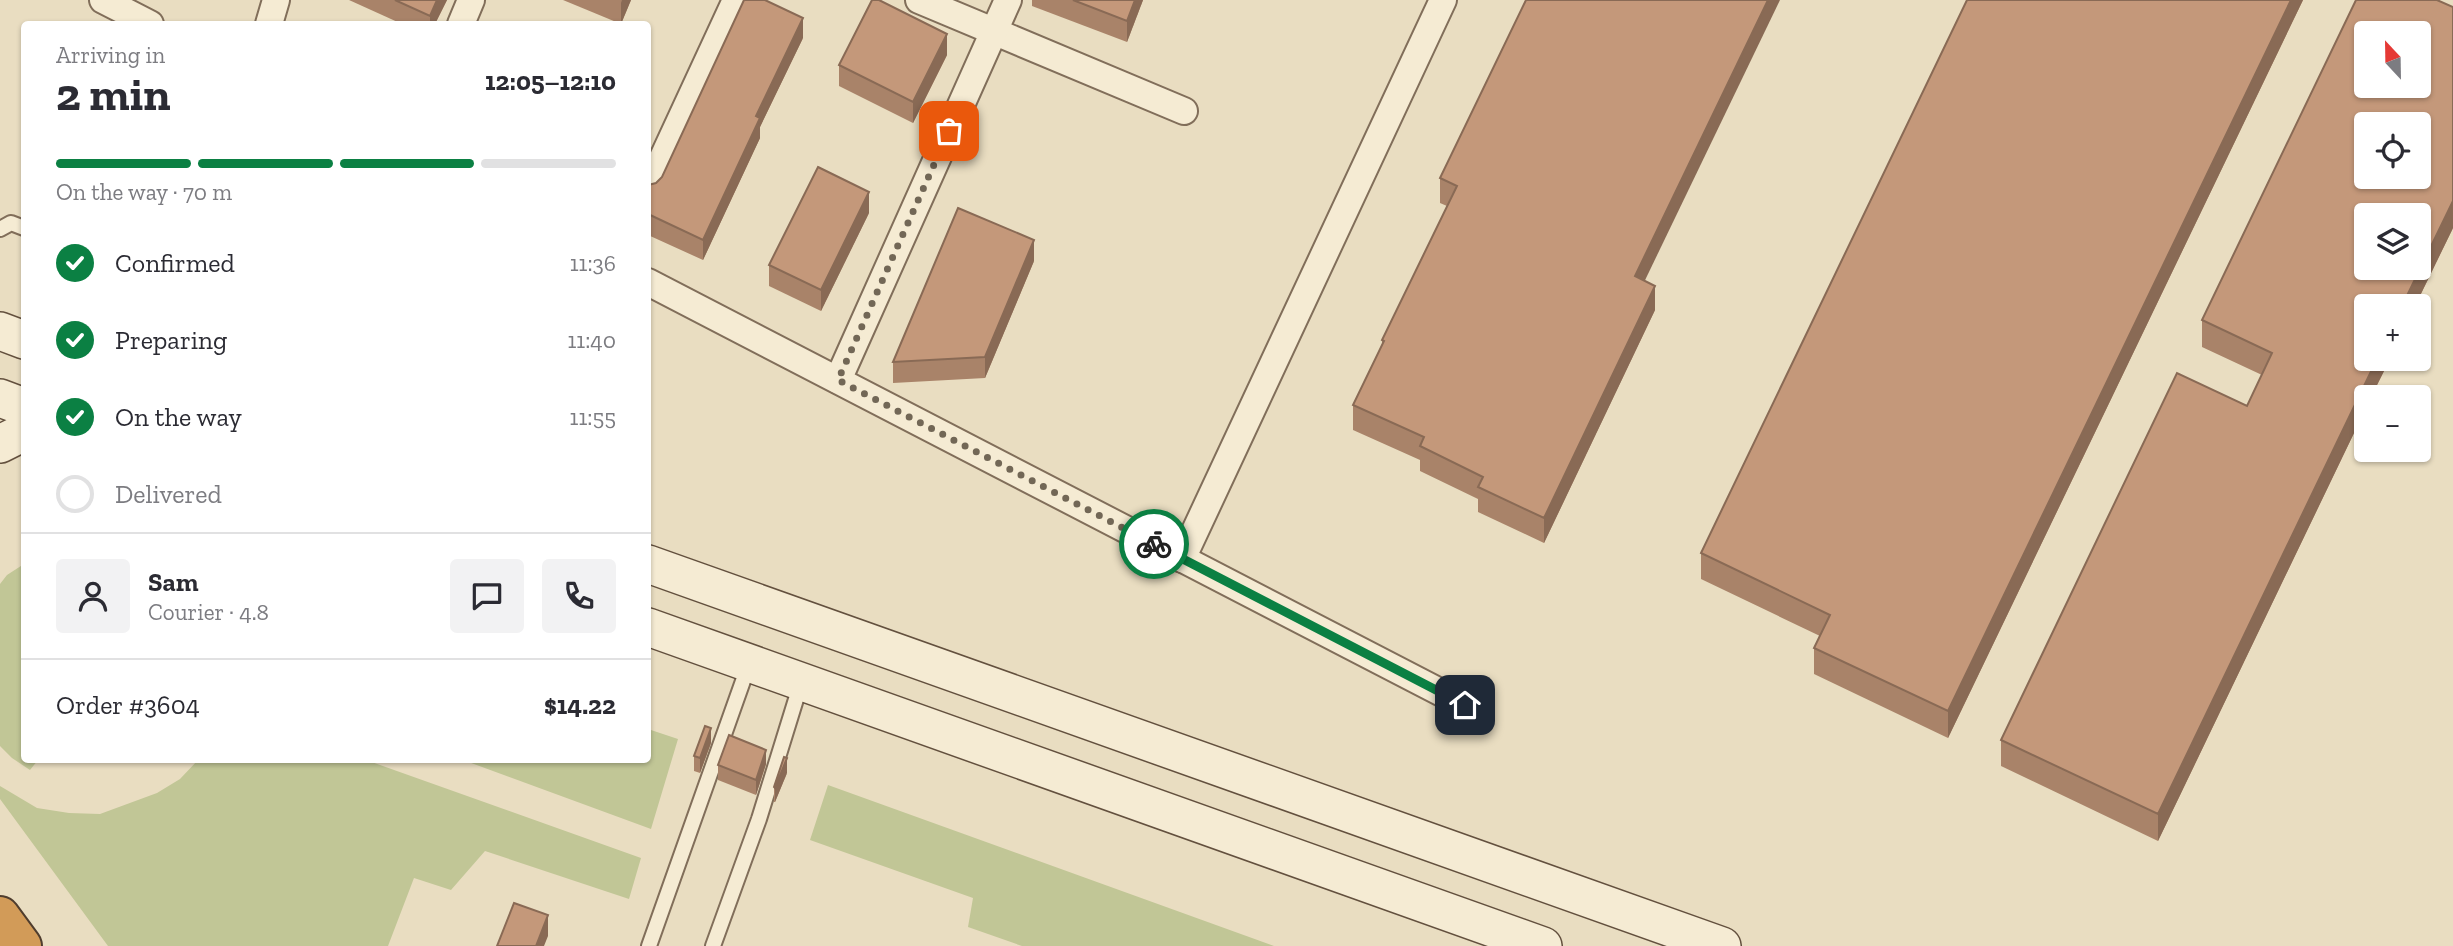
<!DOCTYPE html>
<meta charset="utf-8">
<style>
:root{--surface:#fff;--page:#f2f2f3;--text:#2b2b33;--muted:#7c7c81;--line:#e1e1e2;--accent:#0b8043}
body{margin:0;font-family:"Zilla Slab",serif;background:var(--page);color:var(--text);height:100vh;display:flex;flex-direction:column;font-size:26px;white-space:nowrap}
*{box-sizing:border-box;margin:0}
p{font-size:23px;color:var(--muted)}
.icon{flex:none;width:38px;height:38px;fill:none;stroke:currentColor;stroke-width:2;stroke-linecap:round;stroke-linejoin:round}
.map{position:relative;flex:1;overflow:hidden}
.panel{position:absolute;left:21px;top:21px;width:630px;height:742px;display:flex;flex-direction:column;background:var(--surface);border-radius:7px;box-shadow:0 2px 5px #0004}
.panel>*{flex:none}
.needle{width:46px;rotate:338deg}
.controls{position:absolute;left:2354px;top:21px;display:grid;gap:14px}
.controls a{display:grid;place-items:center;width:77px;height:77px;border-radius:7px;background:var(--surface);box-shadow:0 2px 5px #0004;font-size:35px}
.pin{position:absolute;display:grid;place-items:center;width:60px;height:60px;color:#fff;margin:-30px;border-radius:14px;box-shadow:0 4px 10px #0006}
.courier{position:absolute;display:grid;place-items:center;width:70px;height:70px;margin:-35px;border:5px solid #0b8043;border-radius:50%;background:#fff;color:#222;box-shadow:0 2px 9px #0007}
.headline em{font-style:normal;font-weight:700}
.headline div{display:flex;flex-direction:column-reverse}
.headline{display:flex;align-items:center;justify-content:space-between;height:119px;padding:0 35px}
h1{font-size:46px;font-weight:700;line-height:52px}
.bar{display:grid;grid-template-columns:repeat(4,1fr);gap:10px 7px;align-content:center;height:84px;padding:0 35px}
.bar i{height:9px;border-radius:5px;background:var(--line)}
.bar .active{background:var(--accent)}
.bar p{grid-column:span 4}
.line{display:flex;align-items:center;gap:18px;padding:0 35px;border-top:2px solid var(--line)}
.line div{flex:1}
.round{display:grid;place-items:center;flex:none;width:74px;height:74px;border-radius:7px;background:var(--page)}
ol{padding:0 35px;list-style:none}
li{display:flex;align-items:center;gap:21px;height:77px}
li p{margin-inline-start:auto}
li .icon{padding:7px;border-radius:50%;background:var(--accent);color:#fff;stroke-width:4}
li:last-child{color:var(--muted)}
li i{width:38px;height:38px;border:4px solid var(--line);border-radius:50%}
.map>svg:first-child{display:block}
.green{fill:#c1c696}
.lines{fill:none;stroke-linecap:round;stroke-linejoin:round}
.lane-casing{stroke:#816e5a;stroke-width:18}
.street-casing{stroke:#816e5a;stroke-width:30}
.secondary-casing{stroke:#63503e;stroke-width:40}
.highway-casing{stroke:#4f3d2e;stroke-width:42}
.lane{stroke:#f5ebd3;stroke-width:14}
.street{stroke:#f5ebd3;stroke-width:26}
.secondary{stroke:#f5ebd3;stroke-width:37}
.highway{stroke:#d29b58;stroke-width:38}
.wall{fill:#a98369}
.shaded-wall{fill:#896a55}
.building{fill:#c4987a;stroke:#896a55;stroke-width:2;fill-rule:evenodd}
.done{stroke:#726756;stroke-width:7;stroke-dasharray:0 12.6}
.route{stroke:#0b8043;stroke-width:9}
</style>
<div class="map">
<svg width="2453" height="946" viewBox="0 0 2453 946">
<rect width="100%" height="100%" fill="#e9ddc1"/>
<!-- green -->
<g class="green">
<path d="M24,564v196h14l-8,10 -18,-12 -12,-12v-162l7,-9z"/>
<path d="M648,729l30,10 -27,90 -188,-69h185z"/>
<path d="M198,760h168l275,98 -12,41 -144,-48 -34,39 -37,-12 -26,68h-280l-108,-147v-13l37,22 32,5 31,1 57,-21 23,-14z"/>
<path d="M828,785l446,161h-252l-54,-19 5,-29 -163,-58z"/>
</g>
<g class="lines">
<!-- lane casing -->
<g class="lane-casing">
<g id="lane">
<path d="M0,229l11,-6 13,5"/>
<path d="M649,946l100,-282"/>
<path d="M713,946l46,-127 42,-136"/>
</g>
</g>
<!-- street casing -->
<g class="street-casing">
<g id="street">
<path d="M103,0l47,24"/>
<path d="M919,0l265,111"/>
<path d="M269,24l7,-24"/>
<path d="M461,24l10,-24"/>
<path d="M648,190l88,-190"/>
<path d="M648,282l817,423"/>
<path d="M838,380l170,-380"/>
<path d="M1182,559l261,-559"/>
</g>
</g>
<!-- secondary casing -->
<g class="secondary-casing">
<g id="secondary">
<path d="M0,331l24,9"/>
<path d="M0,398l24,9"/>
<path d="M0,444l24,-12"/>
<path d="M648,564l1074,382"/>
<path d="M648,627l895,319"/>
</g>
</g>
<!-- highway casing -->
<g class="highway-casing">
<path id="highway" d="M0,916l22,30"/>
</g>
<!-- lane -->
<use href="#lane" class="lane"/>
<!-- street -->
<use href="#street" class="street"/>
<!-- secondary -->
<use href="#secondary" class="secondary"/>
<!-- highway -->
<use href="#highway" class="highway"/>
</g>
<!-- wall -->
<g class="wall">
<path d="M349,0h98l-12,24h-33z"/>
<path d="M563,0h68l-10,24z"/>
<path d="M1032,0h111l-16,42 -95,-36z"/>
<path d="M1967,0h336l-355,738 -134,-64v-26l6,-12 -119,-57v-26z"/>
<path d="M803,38l-43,89v11l-57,122 -55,-25v-50l8,-2z"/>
<path d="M947,55l-34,68 -74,-37v-21z"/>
<path d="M1440,178l205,103 10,29 -111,233 -66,-31v-13l-58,-28v-11l-67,-30v-25l29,-58v-7l65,-134 -7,-3z"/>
<path d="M869,213l-48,98 -52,-25v-21z"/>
<path d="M2453,228l-38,78h-49l24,53 -19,38h-5v11l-208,433 -157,-75v-26l246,-334 15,-31 -60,-28v-27z"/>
<path d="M1034,261l-49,117 -92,5v-21z"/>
<path d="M711,743l-11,30 -6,-2v-15z"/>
<path d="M766,764l-10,31 -38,-15v-15z"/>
<path d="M787,773l-12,29h-1v-15z"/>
</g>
<!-- shaded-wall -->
<g class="shaded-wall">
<path d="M437,0h10l-12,24h-5v-8z"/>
<path d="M622,0h9l-10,24v-21z"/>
<path d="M1135,0h8l-16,42v-21z"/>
<path d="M1768,0h12l-145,301v-25z"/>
<path d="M2291,0h12l-355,738v-27z"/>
<path d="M803,18v20l-43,89v11l-57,122v-20l53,-124z"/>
<path d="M947,34v21l-34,68v-21z"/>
<path d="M869,192v21l-48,98v-21z"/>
<path d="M2453,201v27l-38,78h-13z"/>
<path d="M1034,240v21l-49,117v-21z"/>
<path d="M1655,286v24l-111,233v-25z"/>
<path d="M2377,359h13l-19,38h-5v11l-208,433v-27z"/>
<path d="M711,728v15l-11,30v-15z"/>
<path d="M766,750v14l-10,31v-15z"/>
<path d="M787,758v15l-12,29v-14z"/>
<path d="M548,915v21l-4,10h-8z"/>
</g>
<!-- building -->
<g class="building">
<path d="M395,0h42l-7,16z"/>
<path d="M744,0h21l38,18 -47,98 4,2 -57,122 -55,-26v-29l8,-2 6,-6z"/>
<path d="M872,0h7l68,34 -34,68 -74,-37z"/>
<path d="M1073,0h62l-8,21z"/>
<path d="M1526,0h242l-133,276 20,10 -111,232 -66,-31 5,-10 -63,-31 4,-9 -71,-32 31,-64 -2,-1 75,-154 -17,-8z"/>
<path d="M1967,0h324l-343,711 -134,-63 16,-33 -129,-62z"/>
<path d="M2356,0h81l16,7v194l-51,105h-36v53h11l-219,455 -157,-74 176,-367 70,33 25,-53 -70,-33zM2366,33h52v53h-52zM2366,124h52v53h-52zM2366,215h52v53h-52z"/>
<path d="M818,167l51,25 -48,98 -52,-25z"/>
<path d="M958,208l76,32 -49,117 -92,5z"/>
<path d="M705,726l6,2 -11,30 -6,-2z"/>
<path d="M729,735l37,15 -10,30 -38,-15z"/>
<path d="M784,757l3,1 -12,30 -1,-1z"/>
<path d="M514,903l34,12 -12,31h-39z"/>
</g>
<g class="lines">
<!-- done -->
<path class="done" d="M949,131l-111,249 316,164"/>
<!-- route -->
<path class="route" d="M1154,544l311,161"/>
</g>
</svg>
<div class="controls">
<a><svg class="needle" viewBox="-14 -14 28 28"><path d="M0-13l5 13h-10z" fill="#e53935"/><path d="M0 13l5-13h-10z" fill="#7c7c81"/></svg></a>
<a><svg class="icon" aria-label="locate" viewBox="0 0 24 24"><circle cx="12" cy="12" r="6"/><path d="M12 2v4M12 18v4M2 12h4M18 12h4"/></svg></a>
<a><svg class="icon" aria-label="layers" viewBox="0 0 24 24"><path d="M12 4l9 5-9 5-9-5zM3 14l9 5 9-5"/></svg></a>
<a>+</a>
<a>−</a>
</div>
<div class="pin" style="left:949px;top:131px;background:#ea580c"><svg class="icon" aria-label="bag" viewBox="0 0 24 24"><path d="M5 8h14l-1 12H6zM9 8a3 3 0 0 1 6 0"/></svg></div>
<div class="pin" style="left:1465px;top:705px;background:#1f2937"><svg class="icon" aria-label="home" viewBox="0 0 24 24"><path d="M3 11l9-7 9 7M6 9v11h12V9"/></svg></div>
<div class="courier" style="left:1154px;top:544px"><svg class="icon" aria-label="bike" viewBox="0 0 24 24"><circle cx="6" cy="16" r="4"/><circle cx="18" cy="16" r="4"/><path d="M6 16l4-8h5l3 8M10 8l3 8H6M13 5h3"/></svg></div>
<section class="panel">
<div class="headline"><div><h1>2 min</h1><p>Arriving in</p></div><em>12:05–12:10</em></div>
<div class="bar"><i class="active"></i><i class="active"></i><i class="active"></i><i></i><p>On the way · 70 m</p></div>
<ol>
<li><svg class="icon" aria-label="check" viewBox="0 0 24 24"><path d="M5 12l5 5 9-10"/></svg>Confirmed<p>11:36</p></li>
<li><svg class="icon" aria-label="check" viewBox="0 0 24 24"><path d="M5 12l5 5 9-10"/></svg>Preparing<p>11:40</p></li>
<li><svg class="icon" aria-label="check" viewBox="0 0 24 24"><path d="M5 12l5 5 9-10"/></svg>On the way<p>11:55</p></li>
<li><i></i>Delivered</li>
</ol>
<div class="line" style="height:126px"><a class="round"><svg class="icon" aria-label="person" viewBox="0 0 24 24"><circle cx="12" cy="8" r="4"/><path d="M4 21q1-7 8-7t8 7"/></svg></a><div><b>Sam</b><p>Courier · 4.8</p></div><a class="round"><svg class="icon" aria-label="chat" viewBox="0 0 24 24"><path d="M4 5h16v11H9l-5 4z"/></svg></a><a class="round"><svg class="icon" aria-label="phone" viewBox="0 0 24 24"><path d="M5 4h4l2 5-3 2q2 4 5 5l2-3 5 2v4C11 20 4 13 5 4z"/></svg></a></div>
<div class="line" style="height:91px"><div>Order #3604</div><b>$14.22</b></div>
</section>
</div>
